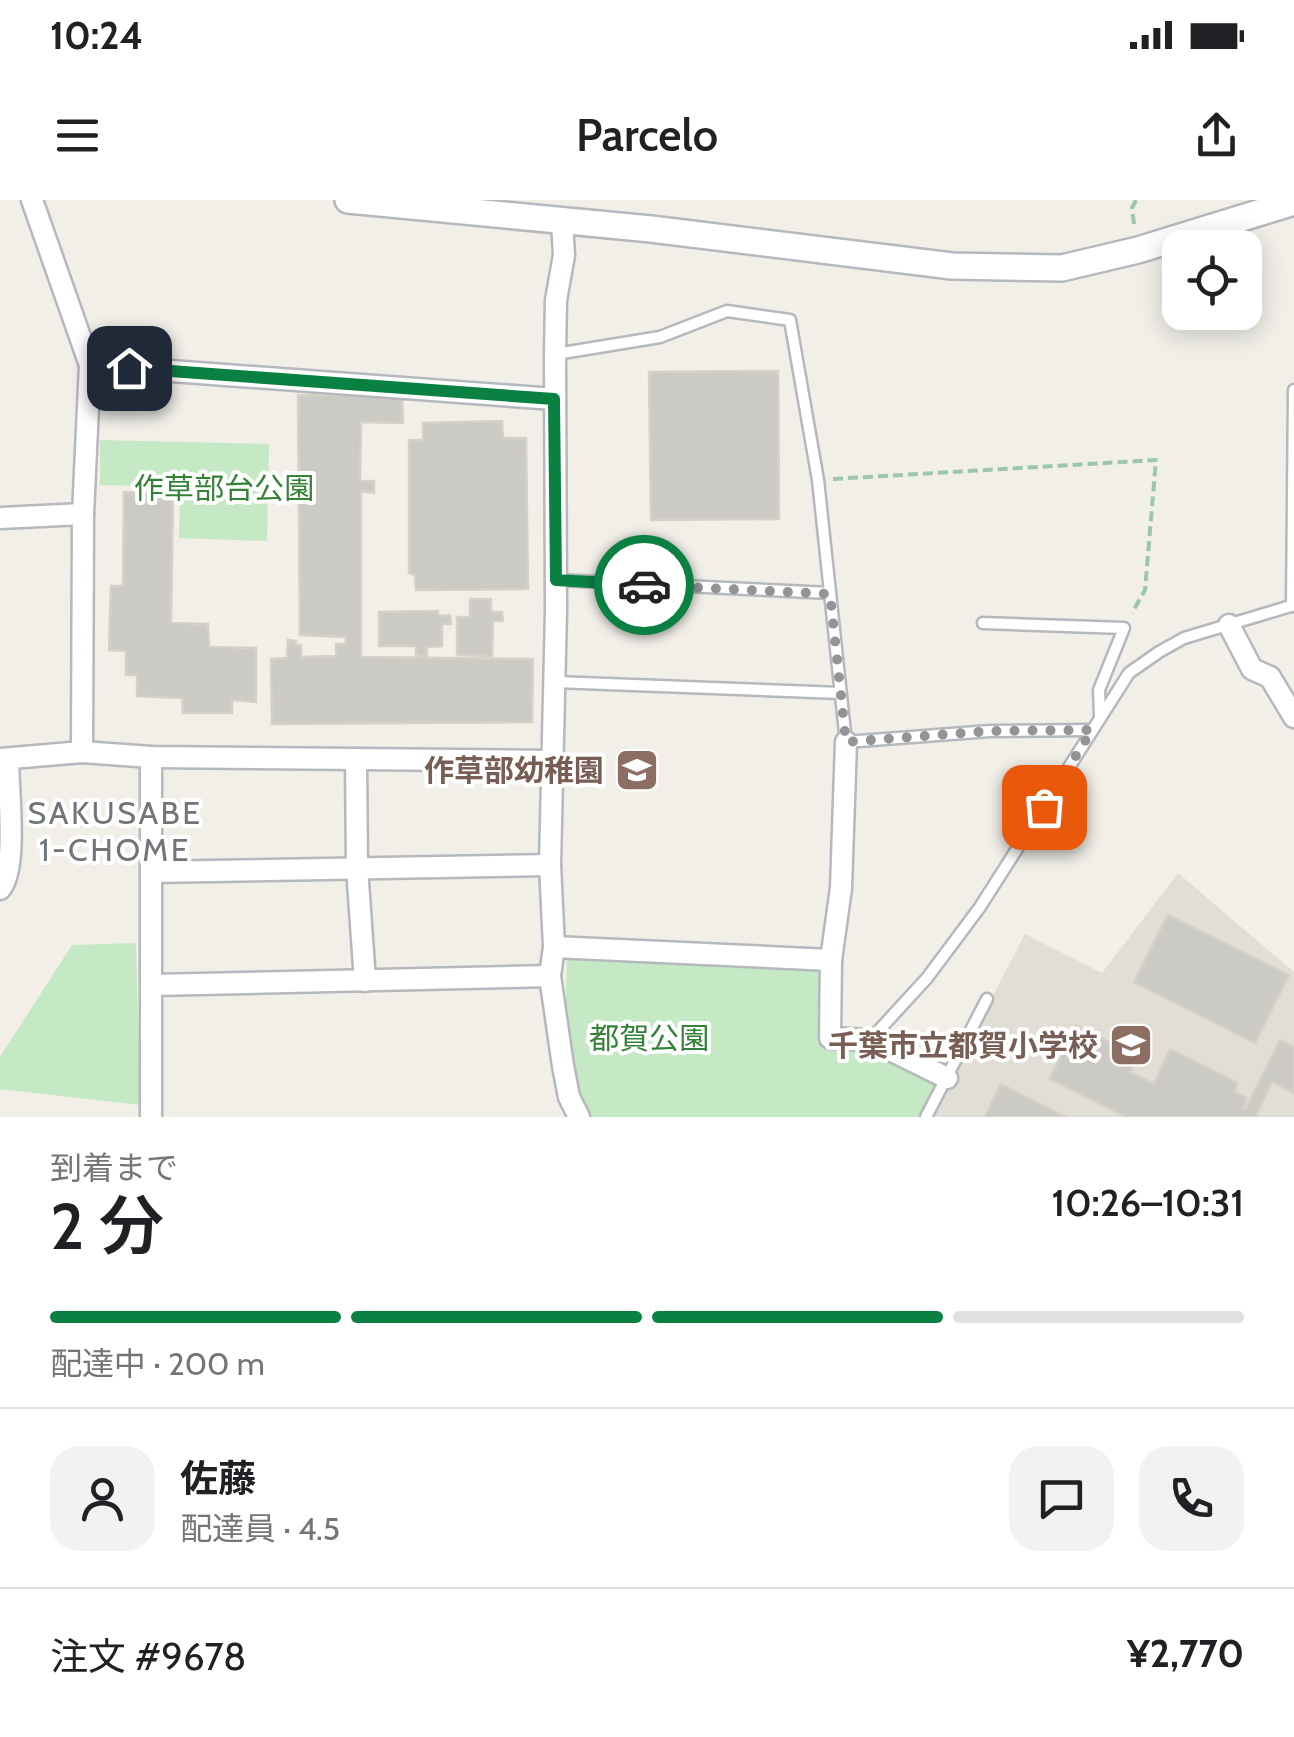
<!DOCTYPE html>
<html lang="ja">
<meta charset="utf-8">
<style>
:root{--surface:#fff;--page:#f2f2f2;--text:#202124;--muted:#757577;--line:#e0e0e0;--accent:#0b8043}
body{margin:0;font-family:Cabin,"Noto Sans JP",sans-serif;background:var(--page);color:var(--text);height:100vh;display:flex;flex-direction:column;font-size:38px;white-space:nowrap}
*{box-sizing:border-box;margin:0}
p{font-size:32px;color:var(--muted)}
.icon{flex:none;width:55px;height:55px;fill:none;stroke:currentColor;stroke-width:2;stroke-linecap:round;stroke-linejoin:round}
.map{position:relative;height:917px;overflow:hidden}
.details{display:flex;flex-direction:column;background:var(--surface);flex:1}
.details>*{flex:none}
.tools{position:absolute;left:1162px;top:30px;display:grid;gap:20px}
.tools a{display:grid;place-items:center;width:100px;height:100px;border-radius:20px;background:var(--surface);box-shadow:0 5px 25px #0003;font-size:50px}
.pin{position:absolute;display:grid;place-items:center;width:85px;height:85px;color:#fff;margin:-42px;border-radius:20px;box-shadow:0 5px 15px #0006}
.courier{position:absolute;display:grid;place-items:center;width:100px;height:100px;margin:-50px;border:8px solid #0b8043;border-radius:50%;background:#fff;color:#222;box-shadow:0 2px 12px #0007}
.head em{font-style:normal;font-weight:600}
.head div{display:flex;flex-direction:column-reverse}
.head{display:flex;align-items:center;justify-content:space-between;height:170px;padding:0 50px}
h1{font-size:65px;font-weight:600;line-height:75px}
.bar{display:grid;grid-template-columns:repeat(4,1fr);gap:15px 10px;align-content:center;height:120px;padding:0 50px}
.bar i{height:12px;border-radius:8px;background:var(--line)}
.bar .on{background:var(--accent)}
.bar p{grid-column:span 4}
.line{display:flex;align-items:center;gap:25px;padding:0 50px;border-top:2px solid var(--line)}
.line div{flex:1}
.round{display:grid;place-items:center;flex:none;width:105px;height:105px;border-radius:30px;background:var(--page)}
.status{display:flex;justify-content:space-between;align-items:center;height:70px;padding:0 50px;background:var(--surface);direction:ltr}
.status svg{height:28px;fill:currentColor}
header{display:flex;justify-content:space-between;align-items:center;height:130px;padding:0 50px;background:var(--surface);font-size:45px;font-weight:600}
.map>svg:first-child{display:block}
.education{fill:#e1ded6}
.green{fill:#c5e8c5}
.building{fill:#cccac5;stroke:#d6d1c6;stroke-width:2.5}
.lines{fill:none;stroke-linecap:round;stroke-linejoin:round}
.service-casing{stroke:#b5b8bc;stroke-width:15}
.minor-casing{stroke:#b5b8bc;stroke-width:25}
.tertiary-casing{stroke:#b5b8bc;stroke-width:30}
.path{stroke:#9cc7a9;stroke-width:4;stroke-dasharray:10 5;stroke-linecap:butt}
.service{stroke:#fff;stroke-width:10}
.minor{stroke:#fff;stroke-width:20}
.tertiary{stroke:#fff;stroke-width:25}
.done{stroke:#929495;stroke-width:10;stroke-dasharray:0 18}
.route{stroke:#0b8043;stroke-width:12}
.labels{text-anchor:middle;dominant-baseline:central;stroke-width:8;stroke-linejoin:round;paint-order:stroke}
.park-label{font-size:30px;fill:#348238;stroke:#fff}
.education-label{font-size:30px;font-weight:bold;fill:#785e54;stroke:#fff;text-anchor:end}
.neighbourhood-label{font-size:32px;letter-spacing:2.5px;fill:#70757a;stroke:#fff}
</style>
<div class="status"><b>10:24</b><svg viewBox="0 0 49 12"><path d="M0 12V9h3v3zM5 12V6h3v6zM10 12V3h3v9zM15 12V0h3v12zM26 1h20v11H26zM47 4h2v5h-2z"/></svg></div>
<header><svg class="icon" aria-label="menu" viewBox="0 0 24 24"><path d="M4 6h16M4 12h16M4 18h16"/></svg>Parcelo<svg class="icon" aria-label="share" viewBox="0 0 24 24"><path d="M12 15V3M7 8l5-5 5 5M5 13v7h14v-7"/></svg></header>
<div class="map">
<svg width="1294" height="917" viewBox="0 0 1294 917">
<rect width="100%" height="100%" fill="#f1efe8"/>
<!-- education -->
<path class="education" d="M1178,673l116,99v145h-364l95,-183 77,39z"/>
<!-- green -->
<g class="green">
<path d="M100,240l169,4 -2,97 -88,-3 1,-51 -80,-2z"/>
<path d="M136,743l4,162 -140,-16v-32l72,-112z"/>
<path d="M567,755l258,12 -8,76 127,27 -23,47h-337l-19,-93z"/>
</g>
<!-- building -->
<g class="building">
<path d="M778,171l1,148 -128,1 -2,-148z"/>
<path d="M298,195h104l1,28 -42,-1 -1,59h14v12l-13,-2v166l172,2 -1,63 -260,2 -1,-65 16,-1 1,-18 8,1 -1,4h6v12l35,-1v-12h10v-7l-46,-2z"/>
<path d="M502,221l1,17h23l2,151 -112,1 -1,-15 -6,-2v-133h14v-17z"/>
<path d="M124,292l49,1 -2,130 37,1 1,23 47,1v54l-24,-2v13h-49l-1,-15 -45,-2v-21h-11v-24l-17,-1 2,-64h12z"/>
<path d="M470,399h21v13h11l1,9h-10l-1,35 -35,-1v-38h13z"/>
<path d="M438,411v5l12,-1 1,9h-9v22l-15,1v9h-11v-10h-37v-34z"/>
<path d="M1168,715l121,60 -34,68 -121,-61z"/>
<path d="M1076,825l61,31 -7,16 24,12 16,-35 68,34 -4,8 13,7 -5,11 3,1 35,-70 14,7v46l-22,-11 -16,34 2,1h-132l-76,-38z"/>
<path d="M1001,884l65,33h-81z"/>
</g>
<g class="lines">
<!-- service casing -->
<g class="service-casing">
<g id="service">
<path d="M556,154l104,-17 67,-26 63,9 28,160 28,262 144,-11 102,-1"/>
<path d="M557,380l273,13"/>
<path d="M1292,406l2,-216"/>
<path d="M983,423l141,5 -25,62 1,26"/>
<path d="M555,482l285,11"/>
<path d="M871,839l56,-61 53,-71 149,-234 30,-21 25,-14 110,-33"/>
<path d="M926,917l61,-118"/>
</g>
</g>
<!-- minor casing -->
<g class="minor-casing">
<g id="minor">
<path d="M32,0l58,165 -7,149 -1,238"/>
<path d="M562,22l2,33 -8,45 -1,55 1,255 -6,255 4,82 -4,29 13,90 6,31 10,20"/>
<path d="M90,165l464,34"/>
<path d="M0,318l83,-4"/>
<path d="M1229,425l23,44 18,8 24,40"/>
<path d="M846,542l-5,146 -10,72 -1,78 40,2 77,38"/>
<path d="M151,557v360"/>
<path d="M0,559l82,-7 69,5 401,4"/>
<path d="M356,559l1,109 8,113"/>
<path d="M151,672l399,-7"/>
<path d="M0,689c18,-19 8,-101 8,-130"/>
<path d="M554,747l277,13"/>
<path d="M153,785l397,-9"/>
</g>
</g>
<!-- tertiary casing -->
<g class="tertiary-casing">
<path id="tertiary" d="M348,0l303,29 301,37 110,2 76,-18 156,-48"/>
</g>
<!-- path -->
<g class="path">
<path d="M1134,24l-2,-16 4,-8"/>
<path d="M833,279l323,-19 -11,130 -13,23"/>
</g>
<!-- service -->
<use href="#service" class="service"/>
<!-- minor -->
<use href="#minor" class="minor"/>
<!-- tertiary -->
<use href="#tertiary" class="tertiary"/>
</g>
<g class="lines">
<!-- done -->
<path class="done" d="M644,385l186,9 16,148 144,-11 102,-1 -48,77"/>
<!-- route -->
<path class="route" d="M129,168l425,31 2,181 88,5"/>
</g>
<!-- icons -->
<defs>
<g id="school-square" transform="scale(2.25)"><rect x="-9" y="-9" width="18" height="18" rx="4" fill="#8d6e63" stroke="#fff"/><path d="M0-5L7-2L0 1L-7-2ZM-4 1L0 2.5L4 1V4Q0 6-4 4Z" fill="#fff"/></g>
</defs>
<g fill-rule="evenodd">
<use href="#school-square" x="637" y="570"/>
<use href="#school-square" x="1131" y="845"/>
</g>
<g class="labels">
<!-- park labels -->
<g class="park-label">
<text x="224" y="288">作草部台公園</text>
<text x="649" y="838">都賀公園</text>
</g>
<!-- education labels -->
<g class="education-label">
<text x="604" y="570">作草部幼稚園</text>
<text x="1098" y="845">千葉市立都賀小学校</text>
</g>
<!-- neighbourhood labels -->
<g class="neighbourhood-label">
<text x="115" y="612">SAKUSABE<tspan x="115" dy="37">1-CHOME</tspan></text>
</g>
</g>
</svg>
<div class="tools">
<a><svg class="icon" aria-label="locate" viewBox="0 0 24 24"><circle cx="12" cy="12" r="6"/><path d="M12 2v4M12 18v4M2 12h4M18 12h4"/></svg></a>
</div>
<div class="pin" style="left:1044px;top:607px;background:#ea580c"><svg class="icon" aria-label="bag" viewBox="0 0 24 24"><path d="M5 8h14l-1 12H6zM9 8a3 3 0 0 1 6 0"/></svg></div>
<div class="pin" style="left:129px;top:168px;background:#1f2937"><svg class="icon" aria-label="home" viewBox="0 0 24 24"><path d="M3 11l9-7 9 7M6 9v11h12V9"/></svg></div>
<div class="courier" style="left:644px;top:385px"><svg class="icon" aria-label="car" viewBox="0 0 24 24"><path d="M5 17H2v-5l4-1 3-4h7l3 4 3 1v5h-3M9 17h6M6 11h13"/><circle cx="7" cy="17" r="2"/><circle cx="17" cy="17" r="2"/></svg></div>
</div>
<section class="details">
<div class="head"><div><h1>2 分</h1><p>到着まで</p></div><em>10:26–10:31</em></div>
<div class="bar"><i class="on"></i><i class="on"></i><i class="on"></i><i></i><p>配達中 · 200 m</p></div>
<div class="line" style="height:180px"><a class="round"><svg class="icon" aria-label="person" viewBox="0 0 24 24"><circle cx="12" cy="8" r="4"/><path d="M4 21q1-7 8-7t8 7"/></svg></a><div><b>佐藤</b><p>配達員 · 4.5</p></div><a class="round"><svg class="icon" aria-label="chat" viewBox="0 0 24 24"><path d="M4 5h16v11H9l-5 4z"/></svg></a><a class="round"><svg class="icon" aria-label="phone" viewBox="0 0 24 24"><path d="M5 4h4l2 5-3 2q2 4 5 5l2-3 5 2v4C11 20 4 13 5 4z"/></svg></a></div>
<div class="line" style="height:130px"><div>注文 #9678</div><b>¥2,770</b></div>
</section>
